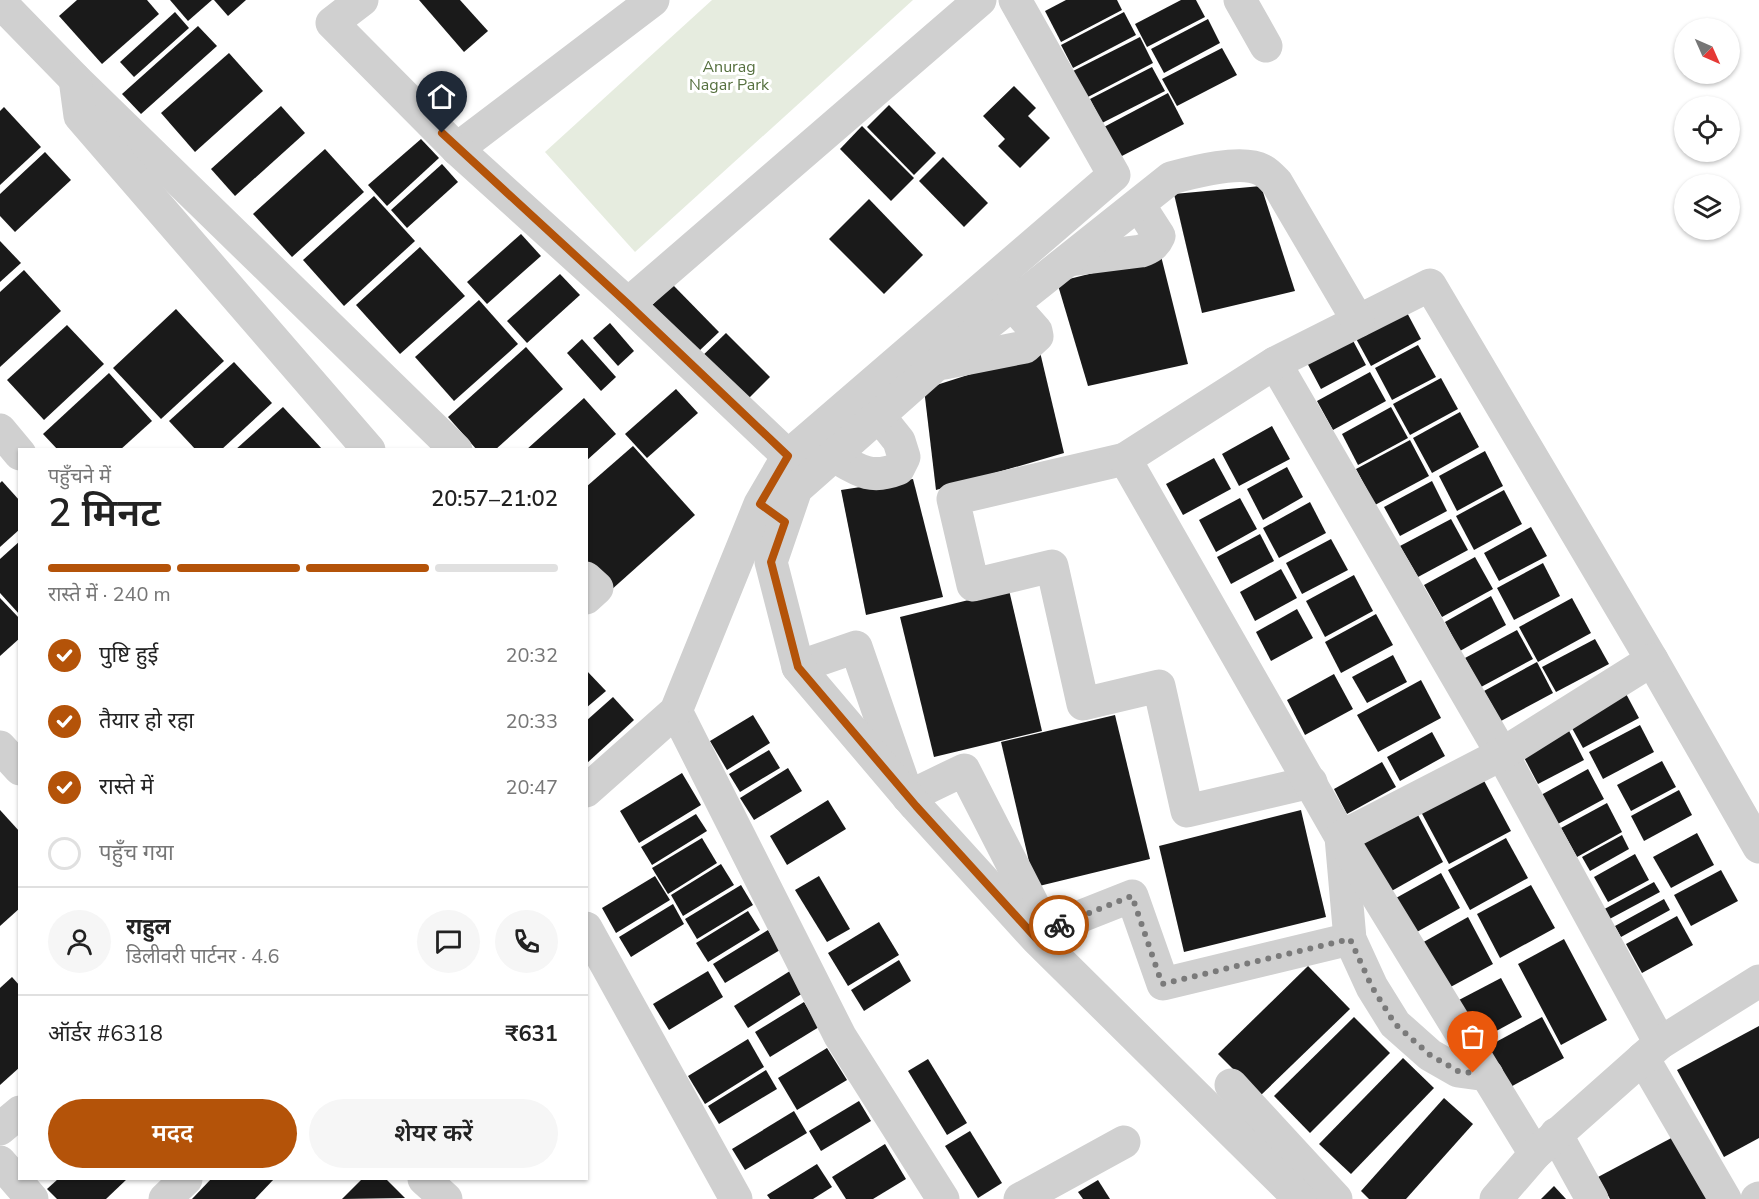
<!DOCTYPE html>
<html lang="hi">
<meta charset="utf-8">
<style>
:root{--surface:#fff;--page:#f6f6f6;--text:#222;--muted:#767676;--line:#e0e0e0;--accent:#b45309}
body{margin:0;font-family:"Nunito Sans","Noto Sans Devanagari",sans-serif;background:var(--page);color:var(--text);height:100vh;display:flex;flex-direction:column;font-size:22px;white-space:nowrap}
*{box-sizing:border-box;margin:0}
p{font-size:20px;color:var(--muted)}
.icon{flex:none;width:33px;height:33px;fill:none;stroke:currentColor;stroke-width:2;stroke-linecap:round;stroke-linejoin:round}
.map{position:relative;flex:1;overflow:hidden}
.sheet{position:absolute;left:18px;top:448px;width:570px;height:732px;display:flex;flex-direction:column;background:var(--surface);border-radius:0px;box-shadow:0 2px 4px #0004}
.sheet>*{flex:none}
.needle{width:39px;rotate:135deg}
.tools{position:absolute;left:1674px;top:18px;display:grid;gap:12px}
.tools a{display:grid;place-items:center;width:66px;height:66px;border-radius:50%;background:var(--surface);box-shadow:0 2px 4px #0004;font-size:30px}
.pin{position:absolute;display:grid;place-items:center;width:51px;height:51px;color:#fff;margin:-62px -26px;border-radius:50% 50% 50% 0;rotate:-45deg;box-shadow:0 0 6px #0007}
.pin .icon{rotate:45deg}
.courier{position:absolute;display:grid;place-items:center;width:60px;height:60px;margin:-30px;border:4px solid #b45309;border-radius:50%;background:#fff;color:#222;box-shadow:0 2px 8px #0007}
.summary em{font-style:normal;font-weight:600}
.summary div{display:flex;flex-direction:column-reverse}
.summary{display:flex;align-items:center;justify-content:space-between;height:102px;padding:0 30px}
h1{font-size:39px;font-weight:600;line-height:45px}
.bar{display:grid;grid-template-columns:repeat(4,1fr);gap:9px 6px;align-content:center;height:72px;padding:0 30px}
.bar i{height:8px;border-radius:4px;background:var(--line)}
.bar .active{background:var(--accent)}
.bar p{grid-column:span 4}
.line{display:flex;align-items:center;gap:15px;padding:0 30px;border-top:2px solid var(--line)}
.line div{flex:1}
.round{display:grid;place-items:center;flex:none;width:63px;height:63px;border-radius:32px;background:var(--page)}
ol{padding:0 30px;list-style:none}
li{display:flex;align-items:center;gap:18px;height:66px}
li p{margin-inline-start:auto}
li .icon{padding:6px;border-radius:50%;background:var(--accent);color:#fff;stroke-width:4}
li:last-child{color:var(--muted)}
li i{width:33px;height:33px;border:3px solid var(--line);border-radius:50%}
.primary-button{display:flex;gap:12px;margin-top:auto;padding:12px 30px}
.primary-button a{flex:1;height:69px;border-radius:36px;background:var(--accent);color:#fff;font-size:24px;font-weight:600;line-height:69px;text-align:center}
.primary-button a+a{background:var(--page);color:var(--text)}
.map>svg:first-child{display:block}
.green{fill:#e6ecdf}
.building{fill:#1a1a1a}
.lines{fill:none;stroke-linecap:round;stroke-linejoin:round}
.street{stroke:#d0d0d0;stroke-width:33}
.done{stroke:#7a7a7a;stroke-width:6;stroke-dasharray:0 10.8}
.route{stroke:#b45309;stroke-width:8}
.labels{text-anchor:middle;dominant-baseline:central;stroke-width:6;stroke-linejoin:round;paint-order:stroke}
.park-label{font-size:16px;fill:#56703f;stroke:#fff}
</style>
<div class="map">
<svg width="1759" height="1199" viewBox="0 0 1759 1199">
<rect width="100%" height="100%" fill="#fff"/>
<!-- green -->
<path class="green" d="M712,0h201l-278,252 -90,-100z"/>
<!-- building -->
<g class="building">
<path d="M77,0h70l12,14 -57,50 -43,-48z"/>
<path d="M170,0h42l-24,21z"/>
<path d="M214,0h32l-18,16z"/>
<path d="M419,0h41l28,31 -24,21z"/>
<path d="M1066,0h51l5,10 -61,32 -16,-31z"/>
<path d="M1181,0h15l9,17 -58,30 -12,-23z"/>
<path d="M175,12l14,16 -55,49 -14,-15z"/>
<path d="M1124,12l12,23 -63,33 -12,-23z"/>
<path d="M1208,19l12,24 -56,30 -13,-24z"/>
<path d="M198,26l19,20 -76,68 -19,-20z"/>
<path d="M1140,37l13,26 -67,35 -13,-27z"/>
<path d="M1222,48l15,27 -60,31 -15,-27z"/>
<path d="M229,53l34,38 -68,61 -34,-39z"/>
<path d="M1152,67l13,24 -63,32 -12,-24z"/>
<path d="M1014,86l22,22 -8,8 22,22 -30,30 -22,-22 7,-7 -22,-23z"/>
<path d="M1168,93l16,31 -66,34 -16,-30z"/>
<path d="M889,105l47,48 -22,22 -47,-48z"/>
<path d="M281,106l24,27 -70,63 -24,-27z"/>
<path d="M4,107l37,40 -41,38v-74z"/>
<path d="M862,126l52,52 -23,23 -51,-52z"/>
<path d="M421,139l18,19 -52,48 -19,-21z"/>
<path d="M325,149l39,43 -72,65 -39,-43z"/>
<path d="M45,152l26,28 -56,52 -15,-16v-22z"/>
<path d="M943,157l45,46 -24,24 -45,-46z"/>
<path d="M442,164l16,18 -51,46 -16,-18z"/>
<path d="M1261,186l34,105 -93,22 -28,-119z"/>
<path d="M374,196l41,45 -71,65 -41,-46z"/>
<path d="M869,199l54,56 -39,39 -55,-55z"/>
<path d="M521,234l20,22 -54,48 -20,-22z"/>
<path d="M0,241l21,22 -21,19z"/>
<path d="M420,247l45,49 -65,58 -44,-49z"/>
<path d="M1161,256l27,108 -100,22 -31,-104z"/>
<path d="M24,270l37,41 -61,56v-75z"/>
<path d="M560,274l20,21 -53,48 -20,-22z"/>
<path d="M673,285l46,47 -21,20 -46,-47z"/>
<path d="M479,300l39,44 -64,57 -39,-44z"/>
<path d="M1404,307l17,32 -50,27 -17,-31z"/>
<path d="M176,309l48,52 -63,58 -48,-51z"/>
<path d="M610,323l24,28 -16,15 -25,-28z"/>
<path d="M67,325l37,39 -60,56 -37,-40z"/>
<path d="M726,333l44,44 -30,30 -44,-45z"/>
<path d="M1350,335l16,30 -45,24 -16,-30z"/>
<path d="M582,339l34,38 -15,14 -34,-38z"/>
<path d="M1418,345l18,32 -44,23 -17,-32z"/>
<path d="M526,347l37,42 -68,61h-18l-29,-33z"/>
<path d="M1040,352l24,101 -128,37 -12,-101z"/>
<path d="M234,362l38,41 -51,47h-25l-27,-29z"/>
<path d="M1370,372l16,29 -53,29 -16,-29z"/>
<path d="M109,373l43,48 -32,29h-62l-15,-16z"/>
<path d="M1441,378l17,31 -48,26 -17,-31z"/>
<path d="M676,389l22,24 -51,45 -22,-24z"/>
<path d="M584,398l32,36 -30,27v-11h-60z"/>
<path d="M283,407l40,43h-88z"/>
<path d="M1391,407l17,31 -50,27 -16,-31z"/>
<path d="M1460,412l19,35 -47,26 -19,-35z"/>
<path d="M1272,426l18,33 -51,27 -17,-32z"/>
<path d="M1410,440l19,36 -54,29 -19,-36z"/>
<path d="M633,446l62,69 -85,76 -24,-26v-78z"/>
<path d="M1485,451l18,35 -46,25 -18,-35z"/>
<path d="M1214,458l17,31 -48,26 -17,-31z"/>
<path d="M1287,467l16,30 -40,23 -16,-31z"/>
<path d="M913,479l30,118 -77,18 -25,-125z"/>
<path d="M2,481l18,20v28l-20,18v-64z"/>
<path d="M1432,481l15,30 -47,25 -16,-29z"/>
<path d="M1504,490l18,34 -48,26 -18,-34z"/>
<path d="M1240,498l17,31 -41,23 -17,-32z"/>
<path d="M1310,502l16,31 -47,25 -16,-30z"/>
<path d="M1451,519l17,31 -50,27 -18,-31z"/>
<path d="M1531,527l16,29 -48,25 -15,-28z"/>
<path d="M1260,534l14,27 -43,23 -14,-27z"/>
<path d="M1331,539l17,31 -46,24 -16,-31z"/>
<path d="M20,541v74l-20,-22v-34z"/>
<path d="M1475,557l18,32 -51,28 -18,-32z"/>
<path d="M1543,563l17,33 -46,24 -17,-32z"/>
<path d="M1281,569l16,29 -42,23 -15,-29z"/>
<path d="M1354,575l19,36 -48,26 -19,-36z"/>
<path d="M1009,590l33,141 -108,26 -34,-140z"/>
<path d="M1491,596l15,29 -46,26 -15,-29z"/>
<path d="M0,598l20,21v19l-20,18z"/>
<path d="M1572,598l19,35 -53,29 -19,-35z"/>
<path d="M1297,609l16,29 -42,23 -15,-29z"/>
<path d="M1376,614l17,31 -52,28 -16,-31z"/>
<path d="M1517,630l16,29 -52,28 -16,-29z"/>
<path d="M1595,639l14,25 -53,28 -14,-25z"/>
<path d="M1393,655l14,27 -40,21 -15,-26z"/>
<path d="M1537,662l16,31 -52,28 -17,-30z"/>
<path d="M586,670l20,21 -20,17z"/>
<path d="M1334,674l19,35 -48,26 -18,-35z"/>
<path d="M1421,680l20,38 -63,34 -21,-37z"/>
<path d="M1624,690l15,28 -56,30 -15,-27z"/>
<path d="M613,697l21,23 -48,44v-43z"/>
<path d="M753,715l17,28 -43,27 -17,-29z"/>
<path d="M1115,715l35,144 -115,28 -34,-145z"/>
<path d="M1564,721l20,39 -46,24 -20,-38z"/>
<path d="M1640,725l14,27 -51,27 -14,-27z"/>
<path d="M1432,732l13,24 -45,25 -13,-24z"/>
<path d="M769,750l11,18 -40,24 -11,-18z"/>
<path d="M1662,761l14,26 -45,24 -14,-26z"/>
<path d="M1382,762l14,25 -49,27 -13,-25z"/>
<path d="M788,768l14,23 -48,29 -14,-22z"/>
<path d="M1588,769l16,30 -48,26 -15,-30z"/>
<path d="M682,773l19,32 -62,38 -19,-32z"/>
<path d="M1482,777l29,54 -62,33 -29,-54z"/>
<path d="M1679,790l13,25 -48,26 -13,-25z"/>
<path d="M828,800l18,29 -59,36 -17,-29z"/>
<path d="M1607,803l15,29 -45,25 -16,-29z"/>
<path d="M0,810l20,22v76l-20,18z"/>
<path d="M1301,810l25,107 -142,35 -25,-106z"/>
<path d="M1417,813l26,49 -55,31 -27,-50z"/>
<path d="M696,814l11,17 -55,34 -11,-18z"/>
<path d="M1697,833l17,32 -43,23 -18,-31z"/>
<path d="M1622,835l7,14 -39,22 -8,-14z"/>
<path d="M702,838l15,25 -49,31 -16,-26z"/>
<path d="M1506,838l22,40 -58,32 -22,-40z"/>
<path d="M1635,854l14,26 -41,22 -14,-25z"/>
<path d="M721,864l13,21 -51,31 -12,-21z"/>
<path d="M1721,870l17,31 -47,25 -17,-31z"/>
<path d="M1441,873l19,35 -45,25 -19,-35z"/>
<path d="M655,876l15,24 -54,33 -14,-25z"/>
<path d="M819,876l31,53 -23,13 -32,-52z"/>
<path d="M1654,882l6,10 -56,30 -5,-10z"/>
<path d="M741,885l12,20 -56,34 -12,-20z"/>
<path d="M1531,885l24,43 -55,30 -23,-44z"/>
<path d="M1664,899l6,11 -49,27 -6,-11z"/>
<path d="M673,904l11,20 -53,33 -12,-20z"/>
<path d="M748,911l12,19 -52,32 -12,-19z"/>
<path d="M1677,916l16,29 -51,28 -16,-29z"/>
<path d="M1468,917l25,47 -48,26 -25,-46z"/>
<path d="M879,922l20,33 -51,31 -20,-33z"/>
<path d="M768,930l12,20 -55,33 -12,-19z"/>
<path d="M1564,939l43,81 -46,25 -43,-81z"/>
<path d="M899,960l12,21 -47,30 -13,-21z"/>
<path d="M1308,966l42,43 -90,87 -42,-42z"/>
<path d="M708,971l15,26 -54,33 -16,-26z"/>
<path d="M790,971l13,22 -55,35 -14,-22z"/>
<path d="M12,977l8,9v81l-20,18v-97z"/>
<path d="M1501,978l21,39 -44,24 -21,-40z"/>
<path d="M804,1002l15,25 -49,30 -15,-25z"/>
<path d="M1354,1017l36,36 -80,80 -36,-37z"/>
<path d="M1542,1017l22,41 -59,32 -22,-41z"/>
<path d="M1759,1026v112l-35,19 -47,-87z"/>
<path d="M748,1039l16,28 -59,37 -17,-28z"/>
<path d="M827,1048l20,32 -50,30 -19,-32z"/>
<path d="M1403,1058l31,30 -83,86 -32,-30z"/>
<path d="M928,1059l39,64 -20,12 -39,-64z"/>
<path d="M766,1070l11,19 -58,35 -11,-18z"/>
<path d="M1444,1098l29,26 -67,75h-37l-8,-8z"/>
<path d="M859,1101l12,20 -50,30 -12,-20z"/>
<path d="M794,1111l13,22 -62,37 -13,-21z"/>
<path d="M970,1131l32,52 -24,15 -33,-52z"/>
<path d="M1677,1135l35,64h-102l-12,-22z"/>
<path d="M885,1144l21,35 -33,20h-27l-14,-22z"/>
<path d="M817,1164l15,23 -19,12h-43l-3,-4z"/>
<path d="M58,1179h69l-21,20h-49l-10,-10z"/>
<path d="M211,1179h63l-19,20h-63z"/>
<path d="M362,1179h24l19,19 -63,1z"/>
<path d="M1098,1180l12,19h-27l-5,-7z"/>
<path d="M1554,1186l12,13h-25z"/>
</g>
<g class="lines">
<!-- street -->
<g class="street">
<path d="M362,0l-30,23 125,126 196,-149"/>
<path d="M1240,0l26,46"/>
<path d="M0,2l75,77 381,371"/>
<path d="M75,79l5,37 289,334"/>
<path d="M457,149l171,155"/>
<path d="M1070,260l71,-9c9,-3 14,-6 18,-15l-20,-31"/>
<path d="M944,363l81,-16 12,-11 -1,-5 -23,-26"/>
<path d="M1275,363l227,391 158,289"/>
<path d="M0,430l20,24"/>
<path d="M788,456l-160,-152 352,-304"/>
<path d="M834,456c24,14 36,24 64,13l6,-12 -5,-16 -20,-25"/>
<path d="M1125,459l-172,40 20,86 79,-19 31,138 76,-18 28,125 124,-29"/>
<path d="M586,578l11,10 -11,10"/>
<path d="M798,667l58,-20 52,150 56,-27 82,160 86,-34 31,88 187,-45"/>
<path d="M676,711l164,325 103,163"/>
<path d="M0,747l20,22"/>
<path d="M586,791l90,-80 84,-207 28,-48 326,-281 -99,-175"/>
<path d="M586,928l150,271"/>
<path d="M1643,1058l82,141"/>
<path d="M1487,1075l-29,-4 -28,-16 -35,-31 -23,-37 -22,-48 -9,-102 -216,-378 150,-96 155,-78 222,375 107,187"/>
<path d="M1231,1085l105,114"/>
<path d="M0,1129l20,-17"/>
<path d="M1556,1134l36,65"/>
<path d="M1535,1154l-194,-317 161,-83 150,-94"/>
<path d="M0,1162l32,37"/>
<path d="M424,1179l22,20"/>
<path d="M165,1199l21,-20"/>
<path d="M1020,1199l104,-57"/>
<path d="M1300,1199l-264,-261 -120,-132 -118,-139 -27,-105 25,-73 140,-124 235,-187c22,-6 71,-19 91,-8 6,3 11,9 15,13l81,138"/>
<path d="M1496,1199l39,-45 125,-111 99,-62"/>
<path d="M1757,1199l2,-1"/>
</g>
</g>
<g class="lines">
<!-- done -->
<path class="done" d="M1059,925l73,-29 30,88 188,-45 22,48 23,37 35,31 28,16 15,2"/>
<!-- route -->
<path class="route" d="M442,133l186,171 160,152 -28,48 25,18 -14,40 27,105 118,139 120,132 10,-8 13,-5"/>
</g>
<g class="labels">
<!-- park labels -->
<g class="park-label">
<text x="729" y="67">Anurag<tspan x="729" dy="18">Nagar Park</tspan></text>
</g>
</g>
</svg>
<div class="tools">
<a><svg class="needle" viewBox="-14 -14 28 28"><path d="M0-13l5 13h-10z" fill="#e53935"/><path d="M0 13l5-13h-10z" fill="#767676"/></svg></a>
<a><svg class="icon" aria-label="locate" viewBox="0 0 24 24"><circle cx="12" cy="12" r="6"/><path d="M12 2v4M12 18v4M2 12h4M18 12h4"/></svg></a>
<a><svg class="icon" aria-label="layers" viewBox="0 0 24 24"><path d="M12 4l9 5-9 5-9-5zM3 14l9 5 9-5"/></svg></a>
</div>
<div class="pin" style="left:1473px;top:1073px;background:#ea580c"><svg class="icon" aria-label="bag" viewBox="0 0 24 24"><path d="M5 8h14l-1 12H6zM9 8a3 3 0 0 1 6 0"/></svg></div>
<div class="pin" style="left:442px;top:133px;background:#1f2937"><svg class="icon" aria-label="home" viewBox="0 0 24 24"><path d="M3 11l9-7 9 7M6 9v11h12V9"/></svg></div>
<div class="courier" style="left:1059px;top:925px"><svg class="icon" aria-label="bike" viewBox="0 0 24 24"><circle cx="6" cy="16" r="4"/><circle cx="18" cy="16" r="4"/><path d="M6 16l4-8h5l3 8M10 8l3 8H6M13 5h3"/></svg></div>
<section class="sheet">
<div class="summary"><div><h1>2 मिनट</h1><p>पहुँचने में</p></div><em>20:57–21:02</em></div>
<div class="bar"><i class="active"></i><i class="active"></i><i class="active"></i><i></i><p>रास्ते में · 240 m</p></div>
<ol>
<li><svg class="icon" aria-label="check" viewBox="0 0 24 24"><path d="M5 12l5 5 9-10"/></svg>पुष्टि हुई<p>20:32</p></li>
<li><svg class="icon" aria-label="check" viewBox="0 0 24 24"><path d="M5 12l5 5 9-10"/></svg>तैयार हो रहा<p>20:33</p></li>
<li><svg class="icon" aria-label="check" viewBox="0 0 24 24"><path d="M5 12l5 5 9-10"/></svg>रास्ते में<p>20:47</p></li>
<li><i></i>पहुँच गया</li>
</ol>
<div class="line" style="height:108px"><a class="round"><svg class="icon" aria-label="person" viewBox="0 0 24 24"><circle cx="12" cy="8" r="4"/><path d="M4 21q1-7 8-7t8 7"/></svg></a><div><b>राहुल</b><p>डिलीवरी पार्टनर · 4.6</p></div><a class="round"><svg class="icon" aria-label="chat" viewBox="0 0 24 24"><path d="M4 5h16v11H9l-5 4z"/></svg></a><a class="round"><svg class="icon" aria-label="phone" viewBox="0 0 24 24"><path d="M5 4h4l2 5-3 2q2 4 5 5l2-3 5 2v4C11 20 4 13 5 4z"/></svg></a></div>
<div class="line" style="height:78px"><div>ऑर्डर #6318</div><b>₹631</b></div>
<div class="primary-button"><a>मदद</a><a>शेयर करें</a></div>
</section>
</div>
